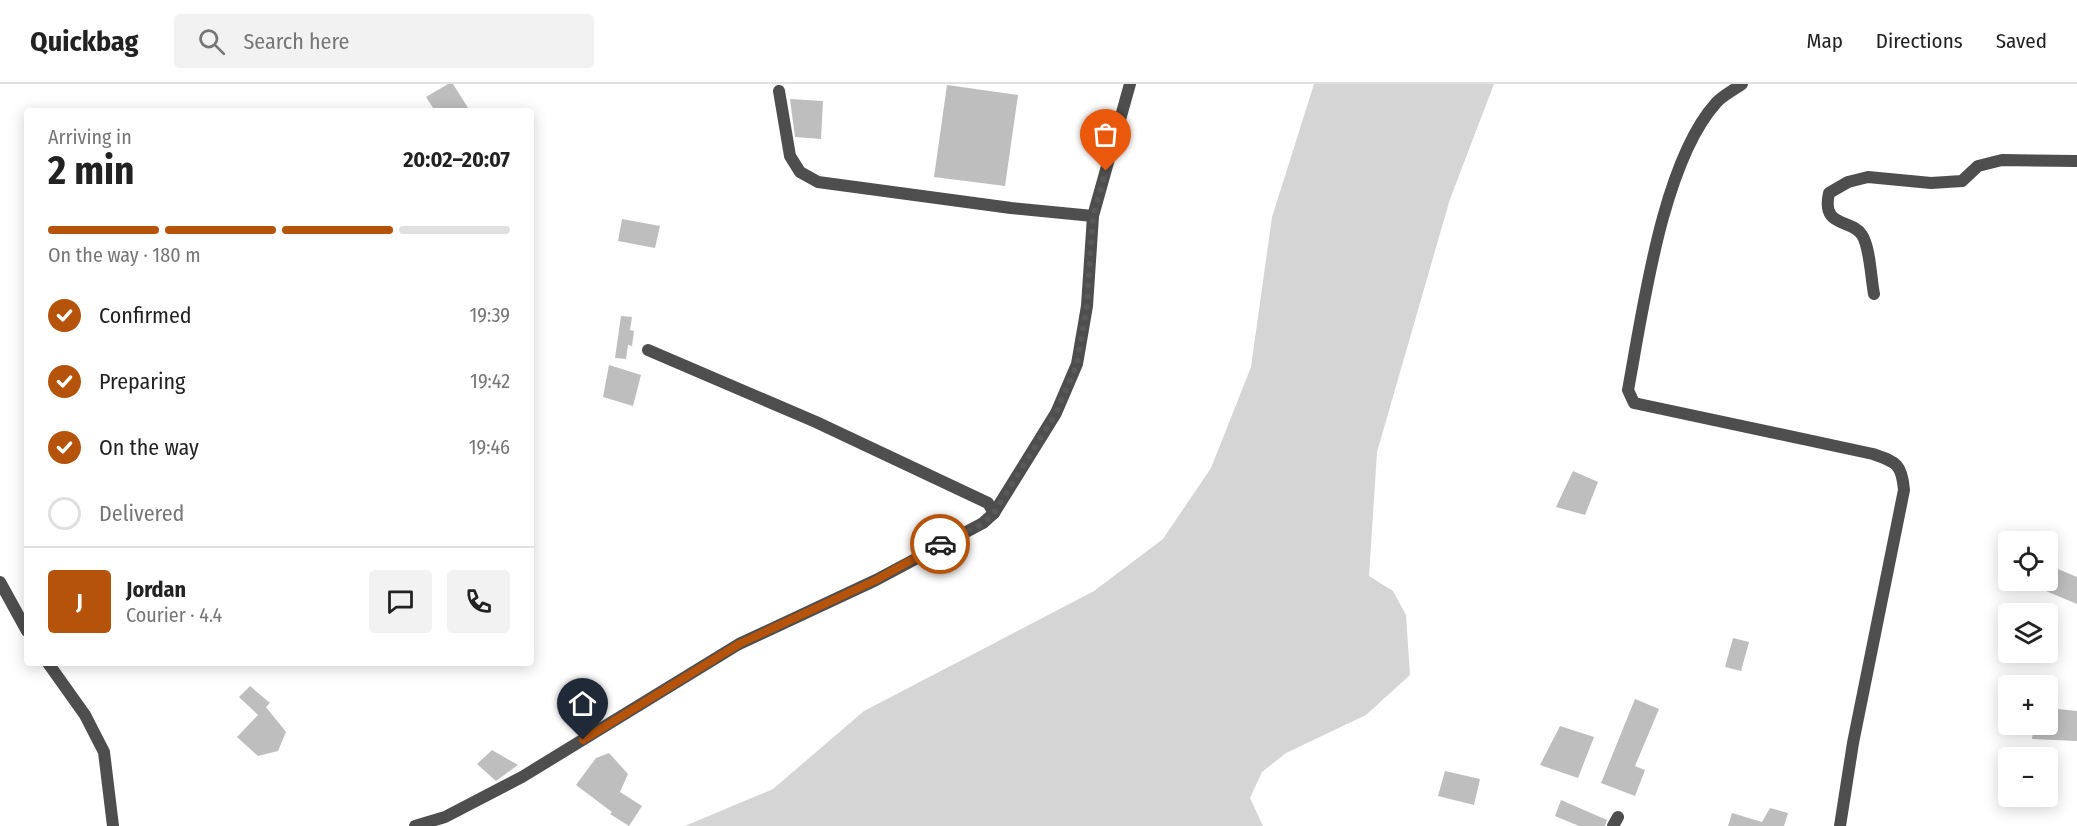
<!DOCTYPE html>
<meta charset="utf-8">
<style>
:root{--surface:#fff;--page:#f2f2f2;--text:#222;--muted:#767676;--line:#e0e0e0;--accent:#b45309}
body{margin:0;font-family:"Fira Sans Condensed",sans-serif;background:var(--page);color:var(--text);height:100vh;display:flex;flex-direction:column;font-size:22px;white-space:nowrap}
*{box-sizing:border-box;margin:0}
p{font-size:20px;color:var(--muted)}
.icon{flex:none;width:33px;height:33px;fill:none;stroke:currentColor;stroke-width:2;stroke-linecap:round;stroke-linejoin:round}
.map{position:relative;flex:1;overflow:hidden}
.details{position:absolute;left:24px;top:24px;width:510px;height:558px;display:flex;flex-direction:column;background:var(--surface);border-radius:6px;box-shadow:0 3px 15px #0003}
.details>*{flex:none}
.controls{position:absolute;left:1998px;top:447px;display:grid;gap:12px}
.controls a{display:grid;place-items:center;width:60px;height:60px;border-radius:6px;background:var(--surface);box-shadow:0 3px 15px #0003;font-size:30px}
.pin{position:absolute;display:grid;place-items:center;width:51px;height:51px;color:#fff;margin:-62px -26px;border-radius:50% 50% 50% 0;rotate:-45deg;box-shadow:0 0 6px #0007}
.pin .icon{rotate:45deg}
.courier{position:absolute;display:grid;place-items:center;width:60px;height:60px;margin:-30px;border:4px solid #b45309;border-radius:50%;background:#fff;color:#222;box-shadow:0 2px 8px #0007}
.head em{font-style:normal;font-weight:700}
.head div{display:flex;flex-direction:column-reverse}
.head{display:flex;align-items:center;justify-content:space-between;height:102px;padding:0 24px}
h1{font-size:39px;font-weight:700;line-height:45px}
.bar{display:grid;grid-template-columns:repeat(4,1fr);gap:9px 6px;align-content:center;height:72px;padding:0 24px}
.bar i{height:8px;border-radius:4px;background:var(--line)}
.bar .active{background:var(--accent)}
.bar p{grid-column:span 4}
.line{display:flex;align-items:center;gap:15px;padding:0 24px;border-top:2px solid var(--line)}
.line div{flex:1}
.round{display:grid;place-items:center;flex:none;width:63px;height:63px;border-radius:6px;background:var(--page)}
ol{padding:0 24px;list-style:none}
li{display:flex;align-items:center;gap:18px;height:66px}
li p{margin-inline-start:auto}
li .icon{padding:6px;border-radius:50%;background:var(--accent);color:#fff;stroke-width:4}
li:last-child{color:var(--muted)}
li i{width:33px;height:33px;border:3px solid var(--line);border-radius:50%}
header{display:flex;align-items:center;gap:36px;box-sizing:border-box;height:84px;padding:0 30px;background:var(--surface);border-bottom:2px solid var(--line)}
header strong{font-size:28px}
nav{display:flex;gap:33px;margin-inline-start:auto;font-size:21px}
.search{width:420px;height:54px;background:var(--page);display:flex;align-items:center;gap:15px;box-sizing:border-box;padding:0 21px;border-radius:6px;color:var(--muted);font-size:22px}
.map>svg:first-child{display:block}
.green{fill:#d5d5d5}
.building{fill:#bebebe}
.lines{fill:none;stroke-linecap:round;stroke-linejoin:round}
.street{stroke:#4e4e4e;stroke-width:12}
.done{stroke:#595959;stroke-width:6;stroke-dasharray:0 10.8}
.route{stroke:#b45309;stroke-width:8}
</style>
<header>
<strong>Quickbag</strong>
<div class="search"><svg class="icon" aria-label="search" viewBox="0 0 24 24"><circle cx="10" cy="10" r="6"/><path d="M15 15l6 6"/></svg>Search here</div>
<nav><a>Map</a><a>Directions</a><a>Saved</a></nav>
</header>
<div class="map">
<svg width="2077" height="742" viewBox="0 0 2077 742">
<rect width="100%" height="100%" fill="#fff"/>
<!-- green -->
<path class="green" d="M1314,0h180l-44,115 -73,253 -8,124 24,15 13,24 4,60 -44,40 -80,38 -24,19 -12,26 13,28h-578l88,-37 91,-78 230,-120 69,-52 48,-71 40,-101 21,-150z"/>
<!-- building -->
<g class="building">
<path d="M448,0h5l17,27h-35l-9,-14z"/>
<path d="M947,1l71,10 -13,91 -71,-9z"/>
<path d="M790,15l33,2 -2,38 -26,-2z"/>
<path d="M622,135l38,7 -5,22 -37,-7z"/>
<path d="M621,232l11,1 -2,13 4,1 -2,15 -4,-1 -2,14 -11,-1z"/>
<path d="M609,281l32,10 -8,31 -30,-9z"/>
<path d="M1573,387l25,11 -13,33 -29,-8z"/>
<path d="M2053,483l24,10v27l-36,-15z"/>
<path d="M1733,554l16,4 -8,29 -16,-4z"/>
<path d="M250,602l20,17 -4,4 20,25 -8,19 -20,5 -21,-19 21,-22 -19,-18z"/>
<path d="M1635,615l24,10 -24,57 10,4 -10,26 -34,-13z"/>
<path d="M2048,624l29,3v30l-45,-2 2,-15h14z"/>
<path d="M1560,642l34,11 -16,41 -38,-13z"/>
<path d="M492,666l26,15 -22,16 -19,-17z"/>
<path d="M609,669l19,21 -8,18 22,14 -13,20 -19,-12 2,-2 -36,-27 20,-27z"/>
<path d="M1445,687l35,8 -6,26 -36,-9z"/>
<path d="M1561,716l46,20 -2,6h-26l-24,-10z"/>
<path d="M1770,724l18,5 -4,13h-56l4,-13 30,9z"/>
</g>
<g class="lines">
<!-- street -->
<g class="street">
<path d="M1742,0c-8,6 -19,11 -26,19 -54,60 -73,207 -88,287l6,13 239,51c24,8 29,11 31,36l-51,253 -13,83"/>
<path d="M779,7l11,65 10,16 18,10 193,26 82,8"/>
<path d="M1874,210c-3,-15 -4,-47 -12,-59 -11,-17 -41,-6 -33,-42l19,-11 20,-5 63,6 31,-2 16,-15 24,-6 75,1"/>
<path d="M648,266l168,72 172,81 6,10"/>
<path d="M0,498l27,49"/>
<path d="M48,579l37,52 19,37 9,74"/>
<path d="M415,742l30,-9 77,-40 217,-133 137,-64 107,-57 11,-10 62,-100 21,-49 10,-58 6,-90 37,-132"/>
<path d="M1613,742l5,-9"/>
</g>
</g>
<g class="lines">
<!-- done -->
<path class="done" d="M940,460l43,-20 11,-11 62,-100 21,-49 10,-58 6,-90 13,-45"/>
<!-- route -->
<path class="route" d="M583,656l156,-96 137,-64 64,-36"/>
</g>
</svg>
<div class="controls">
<a><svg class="icon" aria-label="locate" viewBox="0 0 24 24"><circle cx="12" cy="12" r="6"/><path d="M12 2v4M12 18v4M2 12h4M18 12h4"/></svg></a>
<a><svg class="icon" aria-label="layers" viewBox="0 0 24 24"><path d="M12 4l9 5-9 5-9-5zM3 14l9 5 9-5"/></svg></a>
<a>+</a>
<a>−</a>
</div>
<div class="pin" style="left:1106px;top:87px;background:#ea580c"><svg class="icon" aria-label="bag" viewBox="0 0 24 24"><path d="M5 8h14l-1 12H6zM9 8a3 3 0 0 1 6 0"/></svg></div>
<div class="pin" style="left:583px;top:656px;background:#1f2937"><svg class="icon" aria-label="home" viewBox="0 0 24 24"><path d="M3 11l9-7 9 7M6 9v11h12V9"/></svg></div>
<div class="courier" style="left:940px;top:460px"><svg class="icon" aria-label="car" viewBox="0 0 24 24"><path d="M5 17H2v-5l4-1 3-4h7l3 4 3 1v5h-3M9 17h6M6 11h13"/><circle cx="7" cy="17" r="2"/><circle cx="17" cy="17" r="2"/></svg></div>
<section class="details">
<div class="head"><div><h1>2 min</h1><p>Arriving in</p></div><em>20:02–20:07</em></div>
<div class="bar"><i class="active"></i><i class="active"></i><i class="active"></i><i></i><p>On the way · 180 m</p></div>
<ol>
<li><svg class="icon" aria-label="check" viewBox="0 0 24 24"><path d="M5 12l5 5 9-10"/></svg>Confirmed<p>19:39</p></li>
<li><svg class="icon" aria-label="check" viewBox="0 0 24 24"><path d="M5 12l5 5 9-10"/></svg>Preparing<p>19:42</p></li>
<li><svg class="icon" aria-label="check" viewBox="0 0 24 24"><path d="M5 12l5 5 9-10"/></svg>On the way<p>19:46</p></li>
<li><i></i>Delivered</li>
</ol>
<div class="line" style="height:108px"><b class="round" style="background:var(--accent);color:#fff">J</b><div><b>Jordan</b><p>Courier · 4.4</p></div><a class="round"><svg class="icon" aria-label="chat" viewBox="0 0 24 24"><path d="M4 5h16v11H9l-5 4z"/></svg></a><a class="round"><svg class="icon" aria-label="phone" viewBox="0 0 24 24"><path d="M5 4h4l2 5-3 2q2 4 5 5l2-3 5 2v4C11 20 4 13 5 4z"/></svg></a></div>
</section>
</div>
